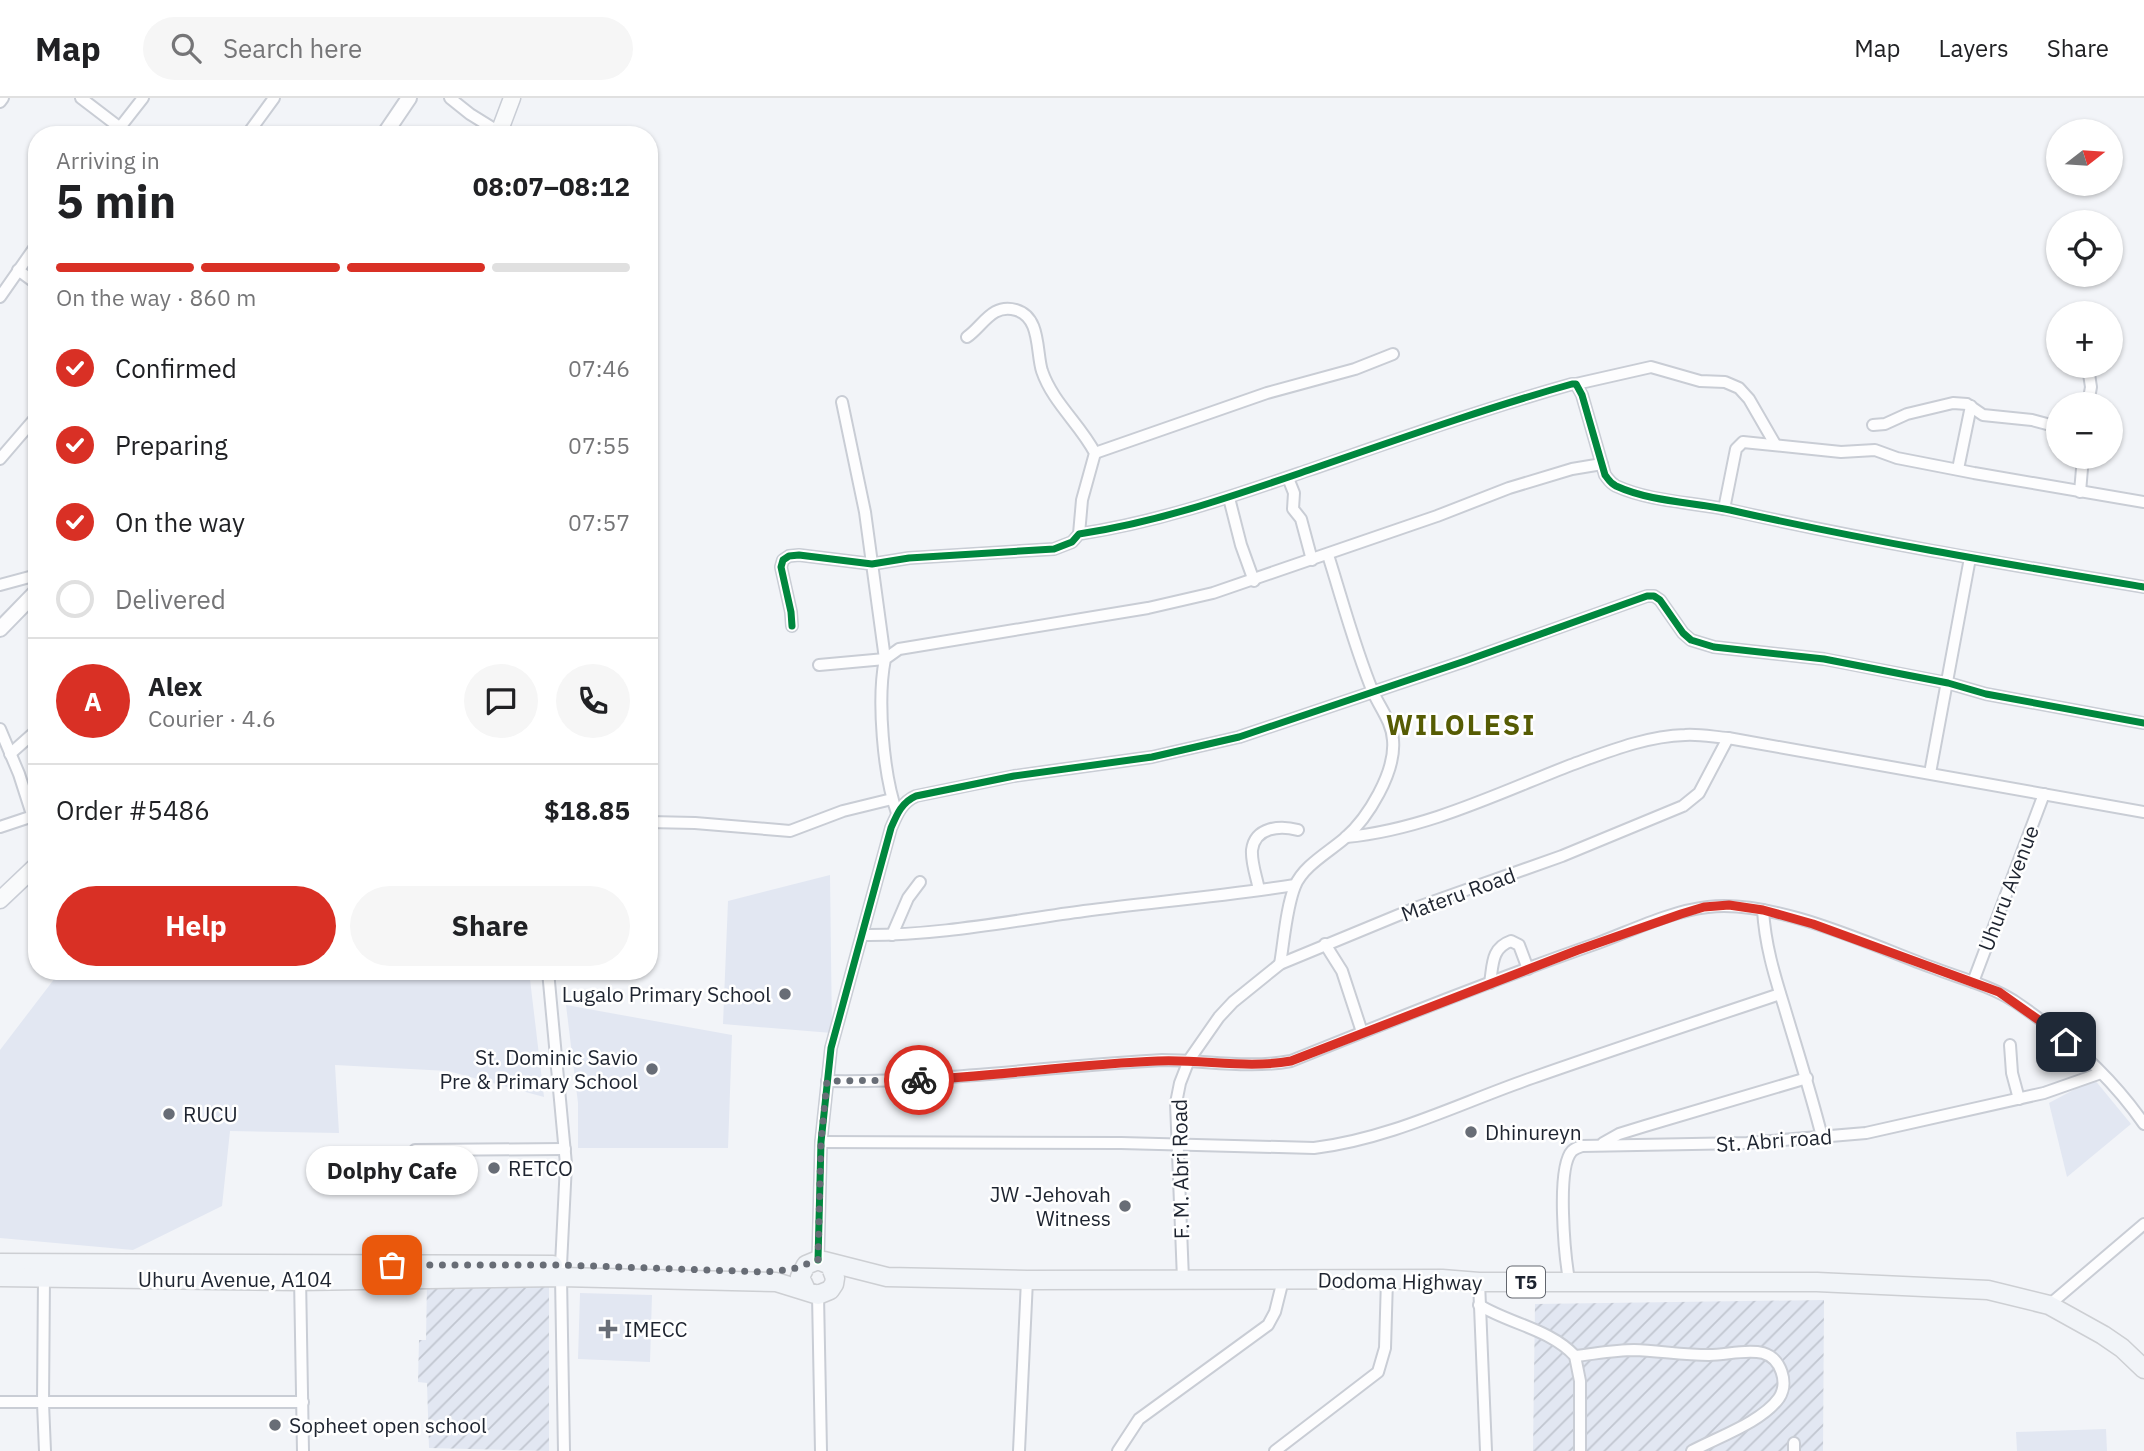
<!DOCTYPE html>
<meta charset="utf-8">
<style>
:root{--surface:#fff;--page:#f6f6f6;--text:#202124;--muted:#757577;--line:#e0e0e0;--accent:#d93025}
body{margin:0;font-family:"IBM Plex Sans",sans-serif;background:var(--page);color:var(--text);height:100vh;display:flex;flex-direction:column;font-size:26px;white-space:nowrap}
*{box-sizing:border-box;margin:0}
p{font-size:23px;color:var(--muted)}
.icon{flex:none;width:38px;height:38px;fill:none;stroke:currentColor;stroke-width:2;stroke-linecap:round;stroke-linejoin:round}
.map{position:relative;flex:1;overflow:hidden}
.details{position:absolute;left:28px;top:28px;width:630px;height:854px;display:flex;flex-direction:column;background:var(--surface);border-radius:28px;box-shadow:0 2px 5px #0004}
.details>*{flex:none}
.needle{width:46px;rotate:73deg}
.fabs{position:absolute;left:2046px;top:21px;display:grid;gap:14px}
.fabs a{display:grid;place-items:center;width:77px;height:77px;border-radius:50%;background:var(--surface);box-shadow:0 2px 5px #0004;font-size:35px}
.pin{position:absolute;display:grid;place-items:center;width:60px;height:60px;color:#fff;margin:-30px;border-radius:14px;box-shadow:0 4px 10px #0006}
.courier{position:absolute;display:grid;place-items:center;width:70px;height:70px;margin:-35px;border:5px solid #d93025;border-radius:50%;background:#fff;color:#222;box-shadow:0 2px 9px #0007}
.bubble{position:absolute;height:49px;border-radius:24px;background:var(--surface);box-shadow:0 2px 5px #0004;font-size:23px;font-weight:700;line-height:49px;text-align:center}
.headline em{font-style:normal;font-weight:700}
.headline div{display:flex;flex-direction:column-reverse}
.headline{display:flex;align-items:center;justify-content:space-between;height:119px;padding:0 28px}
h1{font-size:46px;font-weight:700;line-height:52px}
.bar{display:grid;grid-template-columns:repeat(4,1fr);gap:10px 7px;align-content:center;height:84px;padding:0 28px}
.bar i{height:9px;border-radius:5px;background:var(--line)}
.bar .on{background:var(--accent)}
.bar p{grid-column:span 4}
.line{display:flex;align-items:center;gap:18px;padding:0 28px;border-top:2px solid var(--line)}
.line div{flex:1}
.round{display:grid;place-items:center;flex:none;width:74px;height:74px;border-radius:37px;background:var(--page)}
ol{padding:0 28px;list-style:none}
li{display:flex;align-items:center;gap:21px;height:77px}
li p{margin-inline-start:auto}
li .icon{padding:7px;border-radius:50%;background:var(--accent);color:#fff;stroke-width:4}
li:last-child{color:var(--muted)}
li i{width:38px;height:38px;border:4px solid var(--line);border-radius:50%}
.button{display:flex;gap:14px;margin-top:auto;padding:14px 28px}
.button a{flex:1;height:80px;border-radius:42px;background:var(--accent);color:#fff;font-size:28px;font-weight:700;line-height:80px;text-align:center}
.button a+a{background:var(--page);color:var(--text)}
header{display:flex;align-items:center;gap:42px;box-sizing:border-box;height:98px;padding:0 35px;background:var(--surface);border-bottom:2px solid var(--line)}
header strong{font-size:33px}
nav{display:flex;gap:38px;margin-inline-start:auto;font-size:24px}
.search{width:490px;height:63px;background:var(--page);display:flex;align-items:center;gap:18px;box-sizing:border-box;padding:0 24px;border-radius:38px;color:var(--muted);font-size:26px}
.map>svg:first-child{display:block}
.built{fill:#e2e7f2}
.industrial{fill:url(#industrial-furrows)}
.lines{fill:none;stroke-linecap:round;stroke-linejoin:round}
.minor-casing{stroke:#c9cdd5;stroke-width:14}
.tertiary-casing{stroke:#c9cdd5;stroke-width:18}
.secondary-casing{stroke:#c9cdd5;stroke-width:19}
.trunk-casing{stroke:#cdcfd3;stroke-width:21}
.minor{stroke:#fdfdfe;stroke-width:10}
.tertiary{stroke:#fdfdfe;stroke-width:14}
.secondary{stroke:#f9fafb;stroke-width:16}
.trunk{stroke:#f1f4f8;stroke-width:18}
.cycleway-casing{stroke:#fff;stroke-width:11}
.cycleway{stroke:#00873e;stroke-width:7}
.done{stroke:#686d76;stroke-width:7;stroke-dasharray:0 12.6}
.route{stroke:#d93025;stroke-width:9}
.poi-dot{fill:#686d76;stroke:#fff;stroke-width:2.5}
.labels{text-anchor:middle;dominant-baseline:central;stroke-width:5;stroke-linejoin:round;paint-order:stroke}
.shield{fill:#fff;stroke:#62666e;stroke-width:2}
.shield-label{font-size:19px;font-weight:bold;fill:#1e2430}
.street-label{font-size:21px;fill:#1e2430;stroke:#fff}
.poi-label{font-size:21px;fill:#1e2430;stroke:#fff;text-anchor:start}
.district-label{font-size:28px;font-weight:bold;letter-spacing:2px;fill:#565c04;stroke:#fff}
</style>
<header>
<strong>Map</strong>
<div class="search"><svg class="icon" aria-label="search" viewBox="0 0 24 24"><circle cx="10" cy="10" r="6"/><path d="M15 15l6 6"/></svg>Search here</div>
<nav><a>Map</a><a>Layers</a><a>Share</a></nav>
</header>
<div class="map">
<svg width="2144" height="1353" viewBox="0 0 2144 1353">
<defs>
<pattern id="industrial-furrows" width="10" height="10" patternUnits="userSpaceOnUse" patternTransform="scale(1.75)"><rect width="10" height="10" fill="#e2e7f2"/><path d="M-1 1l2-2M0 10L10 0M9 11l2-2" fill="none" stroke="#c1c6d0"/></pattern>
</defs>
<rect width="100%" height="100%" fill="#f2f4f8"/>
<!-- built -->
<g class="built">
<path d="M830,777l2,158 -109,-9 5,-123z"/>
<path d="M51,873h478l15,126 -96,-26 -113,-6 4,68 -109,-2 -8,75 -89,44 -133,-12v-188l55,-72z"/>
<path d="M566,907l166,30 -4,113h-150v-45z"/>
<path d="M2094,981l37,45 -64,53 -18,-74z"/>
<path d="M580,1195l72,2 -2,67 -72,-3z"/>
<path d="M2106,1331l1,22h-90l-1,-19z"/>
</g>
<!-- industrial -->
<g class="industrial">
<path d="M427,1184l122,1v168l-120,-3 -2,-65 -9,-1 1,-42h7z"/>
<path d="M1824,1202l-1,151h-290l2,-147z"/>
</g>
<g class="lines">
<!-- minor casing -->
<g class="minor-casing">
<g id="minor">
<path d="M81,0l38,29"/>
<path d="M450,0l20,16 29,18"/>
<path d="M0,4l3,-4"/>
<path d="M114,37l29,-37"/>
<path d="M247,37l27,-37"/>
<path d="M18,172l19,14"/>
<path d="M0,199l37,-53"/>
<path d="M967,239c16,-11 25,-34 49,-27 25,7 20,42 26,61 11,32 38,53 53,82l-13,47 -3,34"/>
<path d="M1576,286l75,-17 49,14 25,1 14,6 10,11 26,45"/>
<path d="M2088,306l3,-17 -2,-13"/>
<path d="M1873,327l12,-1 22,-10 46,-11 14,1 16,11 49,5 26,7"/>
<path d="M1095,355l172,-60 88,-24 38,-15"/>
<path d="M0,361l37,-43"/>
<path d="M1958,371l13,-63"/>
<path d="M1288,380l6,15 -1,16 8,10 11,41"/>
<path d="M2080,394l3,-35"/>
<path d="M1229,400l12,47 13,36"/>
<path d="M1724,411l12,-60 7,-7 98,10 34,-2 22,8 77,15 170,29"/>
<path d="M0,487l37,-10"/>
<path d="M792,528l-1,-14 -10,-45 2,-7 6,-4 10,-1 73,9 37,-6 145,-9 18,-7 7,-8c80,-12 154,-38 230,-64 87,-30 174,-61 263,-86h4l6,11 23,80c4,5 5,8 11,11 35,16 77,16 114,24 137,31 276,54 414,77"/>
<path d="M819,567l66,-6 -20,-147 -23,-110"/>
<path d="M0,631l19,45 18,56"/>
<path d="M10,656l27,-24"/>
<path d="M1930,675l40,-215"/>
<path d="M897,715c-14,-39 -20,-114 -12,-154l14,-10 249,-41 65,-15 224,-77 72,-28 63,-19 30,-5"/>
<path d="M649,724l46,1 95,8 53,-20 49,-12"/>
<path d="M0,729l33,-11"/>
<path d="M1346,739c78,-7 153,-44 225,-72 36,-13 75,-29 114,-30 14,-1 29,2 43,3l416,74"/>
<path d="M1259,792c-2,-12 -8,-27 -7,-40 3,-23 28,-25 46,-20"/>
<path d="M1763,812c2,34 11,64 21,96 13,44 27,87 38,131"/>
<path d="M862,837c74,1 148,-14 222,-24 70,-9 141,-15 211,-26"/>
<path d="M892,837l16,-37 12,-16"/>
<path d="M1325,846l17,27 20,61"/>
<path d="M1280,866c4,-23 6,-56 15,-78 8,-20 34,-34 50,-48 23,-20 51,-66 48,-98 -1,-18 -13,-32 -20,-48 -18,-43 -31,-93 -45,-137"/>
<path d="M548,873l18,193 -5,101"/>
<path d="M1973,884l71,-188"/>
<path d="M1490,885c3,-18 1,-35 21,-42l8,4 9,24"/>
<path d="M2010,947l2,28 7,26"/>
<path d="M827,983c112,2 223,-15 335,-21 43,0 86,9 129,1 102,-41 204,-82 307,-118 35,-13 73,-32 110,-36 66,-8 161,37 223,60 28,11 58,18 83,34 49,33 97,75 130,123"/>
<path d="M821,1044l300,1 193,5c76,-9 146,-45 218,-70 82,-29 165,-56 248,-84"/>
<path d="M1603,1045l16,-9 26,-8 162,-48"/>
<path d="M415,1052l150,-1"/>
<path d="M818,1162l3,-118 10,-94 60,-220c6,-14 11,-26 25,-32l98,-20 138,-19 87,-20 226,-76 182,-65h7l6,4 23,33 8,7 23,7 110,12 124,24 38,11 158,29"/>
<path d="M44,1179l-1,126 2,48"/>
<path d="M300,1179l3,174"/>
<path d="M561,1179l3,174"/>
<path d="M1183,1181l-7,-176 4,-20 9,-23 30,-43 14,-15 47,-38 138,-57 144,-51 121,-50 16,-13 29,-55"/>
<path d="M1569,1182c-4,-23 -13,-112 3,-129 3,-3 7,-4 10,-5l165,-3 119,-10 178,-40 57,-20"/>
<path d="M1479,1184l7,169"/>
<path d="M818,1197l3,156"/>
<path d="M1479,1207c31,19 71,24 96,51l5,25v70"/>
<path d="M2049,1207l95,-81"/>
<path d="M1575,1258c19,-2 40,-6 59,-6 25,1 50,5 75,5 17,0 37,-6 54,-2 18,5 26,30 16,45 -17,24 -61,39 -87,53"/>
<path d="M0,1304h303"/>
<path d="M1019,1353l8,-171"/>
<path d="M1118,1353l21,-32 129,-94 7,-13 8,-32"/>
<path d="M1275,1353l103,-79 7,-24 2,-69"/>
<path d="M1794,1353v-8"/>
</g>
</g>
<!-- tertiary casing -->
<g class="tertiary-casing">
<g id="tertiary">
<path d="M384,37l25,-37"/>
<path d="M0,531l37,-38"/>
</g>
</g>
<!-- secondary casing -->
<g class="secondary-casing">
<g id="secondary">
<path d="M498,37l14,-37"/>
<path d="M0,802l37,-35"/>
</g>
</g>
<!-- trunk casing -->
<g class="trunk-casing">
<g id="trunk">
<path d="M824,1163l63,16 140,3 415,-1 37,3h338l171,8 61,15 54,30 19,13 22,21"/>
<path d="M0,1165l553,2"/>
<path d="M0,1179l299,4 262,-4 215,5 42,13 12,-5 4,-6 1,-6 -5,-13 -12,-5 -12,5 -6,12 6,13"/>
</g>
</g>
<!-- minor -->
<use href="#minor" class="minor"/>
<!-- tertiary -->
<use href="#tertiary" class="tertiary"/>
<!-- secondary -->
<use href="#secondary" class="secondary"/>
<!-- trunk -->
<use href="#trunk" class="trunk"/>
<!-- cycleway casing -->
<g class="cycleway-casing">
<g id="cycleway">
<path d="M792,528l-1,-14 -10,-45 2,-7 6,-4 10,-1 73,9 37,-6 145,-9 18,-7 7,-8c80,-12 154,-38 230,-64 87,-30 174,-61 263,-86h4l6,11 23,80c4,5 5,8 11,11 35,16 77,16 114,24 137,31 276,54 414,77"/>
<path d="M818,1162l3,-118 10,-94 60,-220c6,-14 11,-26 25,-32l98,-20 138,-19 87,-20 226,-76 182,-65h7l6,4 23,33 8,7 23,7 110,12 124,24 38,11 158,29"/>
</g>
</g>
<!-- cycleway -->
<use href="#cycleway" class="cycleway"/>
</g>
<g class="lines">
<!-- done -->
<path class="done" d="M392,1167h169l204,7 28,-3 25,-9 3,-118 6,-61 92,-1"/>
<!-- route -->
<path class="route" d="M919,982c80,-4 160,-16 239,-19 45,-2 89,8 133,0l287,-111 103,-36 23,-7 25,-2 34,5 50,14 186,68 44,31 23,19"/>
</g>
<!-- markers -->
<g class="poi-dot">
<circle cx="785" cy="896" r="7"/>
<circle cx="652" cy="971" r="7"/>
<circle cx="169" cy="1016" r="7"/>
<circle cx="1471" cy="1034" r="7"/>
<circle cx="494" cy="1070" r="7"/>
<circle cx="1125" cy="1108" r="7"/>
<path d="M604.5 1220.5h7v7h7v7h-7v7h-7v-7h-7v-7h7z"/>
<circle cx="275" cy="1327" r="7"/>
</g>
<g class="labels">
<!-- shield labels -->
<rect class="shield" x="1507" y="1168.5" width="38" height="31" rx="5"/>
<g class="shield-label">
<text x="1526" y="1184">T5</text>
</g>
<!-- street labels -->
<g class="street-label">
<text transform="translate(2008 790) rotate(-69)">Uhuru Avenue</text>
<text transform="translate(1458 796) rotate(-20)">Materu Road</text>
<text transform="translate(1774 1042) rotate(-4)">St. Abri road</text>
<text transform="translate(1180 1071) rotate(-91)">F. M. Abri Road</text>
<text x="235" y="1181">Uhuru Avenue, A104</text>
<text transform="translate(1400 1183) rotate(1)">Dodoma Highway</text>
</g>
<!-- poi labels -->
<g class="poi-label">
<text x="771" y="896" text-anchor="end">Lugalo Primary School</text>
<text x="638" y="959" text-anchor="end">St. Dominic Savio<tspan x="638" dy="24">Pre &amp; Primary School</tspan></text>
<text x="183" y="1016">RUCU</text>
<text x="1485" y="1034">Dhinureyn</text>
<text x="508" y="1070">RETCO</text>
<text x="1111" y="1096" text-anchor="end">JW -Jehovah<tspan x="1111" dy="24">Witness</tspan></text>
<text x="624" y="1231">IMECC</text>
<text x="289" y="1327">Sopheet open school</text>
</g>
<!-- district labels -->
<g class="district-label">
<text x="1461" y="626">WILOLESI</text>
</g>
</g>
</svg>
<div class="fabs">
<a><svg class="needle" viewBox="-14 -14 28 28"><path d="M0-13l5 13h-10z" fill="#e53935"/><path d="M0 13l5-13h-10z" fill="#757577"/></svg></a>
<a><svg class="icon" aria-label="locate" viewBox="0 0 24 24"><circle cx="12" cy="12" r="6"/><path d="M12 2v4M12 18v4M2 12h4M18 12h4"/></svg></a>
<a>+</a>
<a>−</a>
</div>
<div class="pin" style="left:392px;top:1167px;background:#ea580c"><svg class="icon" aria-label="bag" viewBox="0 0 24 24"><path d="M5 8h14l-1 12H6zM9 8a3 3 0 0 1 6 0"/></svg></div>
<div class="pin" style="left:2066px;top:944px;background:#1f2937"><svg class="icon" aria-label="home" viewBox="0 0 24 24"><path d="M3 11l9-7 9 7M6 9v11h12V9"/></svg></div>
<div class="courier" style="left:919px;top:982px"><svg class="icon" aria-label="bike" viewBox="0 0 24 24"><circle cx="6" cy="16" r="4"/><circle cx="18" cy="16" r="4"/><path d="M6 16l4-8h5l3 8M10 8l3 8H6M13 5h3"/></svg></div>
<div class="bubble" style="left:306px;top:1048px;width:172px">Dolphy Cafe</div>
<section class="details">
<div class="headline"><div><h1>5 min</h1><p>Arriving in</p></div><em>08:07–08:12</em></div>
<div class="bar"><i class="on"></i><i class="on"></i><i class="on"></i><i></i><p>On the way · 860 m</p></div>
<ol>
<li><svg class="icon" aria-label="check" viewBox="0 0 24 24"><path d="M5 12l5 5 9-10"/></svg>Confirmed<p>07:46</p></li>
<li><svg class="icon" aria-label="check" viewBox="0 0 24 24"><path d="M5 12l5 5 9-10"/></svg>Preparing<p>07:55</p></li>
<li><svg class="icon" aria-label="check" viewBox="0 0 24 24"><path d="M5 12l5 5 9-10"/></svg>On the way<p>07:57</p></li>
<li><i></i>Delivered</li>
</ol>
<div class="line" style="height:126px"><b class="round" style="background:var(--accent);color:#fff">A</b><div><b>Alex</b><p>Courier · 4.6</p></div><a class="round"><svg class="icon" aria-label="chat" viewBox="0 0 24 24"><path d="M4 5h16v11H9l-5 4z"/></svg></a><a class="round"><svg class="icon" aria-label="phone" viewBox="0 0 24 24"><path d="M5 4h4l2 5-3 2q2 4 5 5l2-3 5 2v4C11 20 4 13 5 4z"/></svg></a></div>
<div class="line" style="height:91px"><div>Order #5486</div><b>$18.85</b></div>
<div class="button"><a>Help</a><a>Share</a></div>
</section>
</div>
